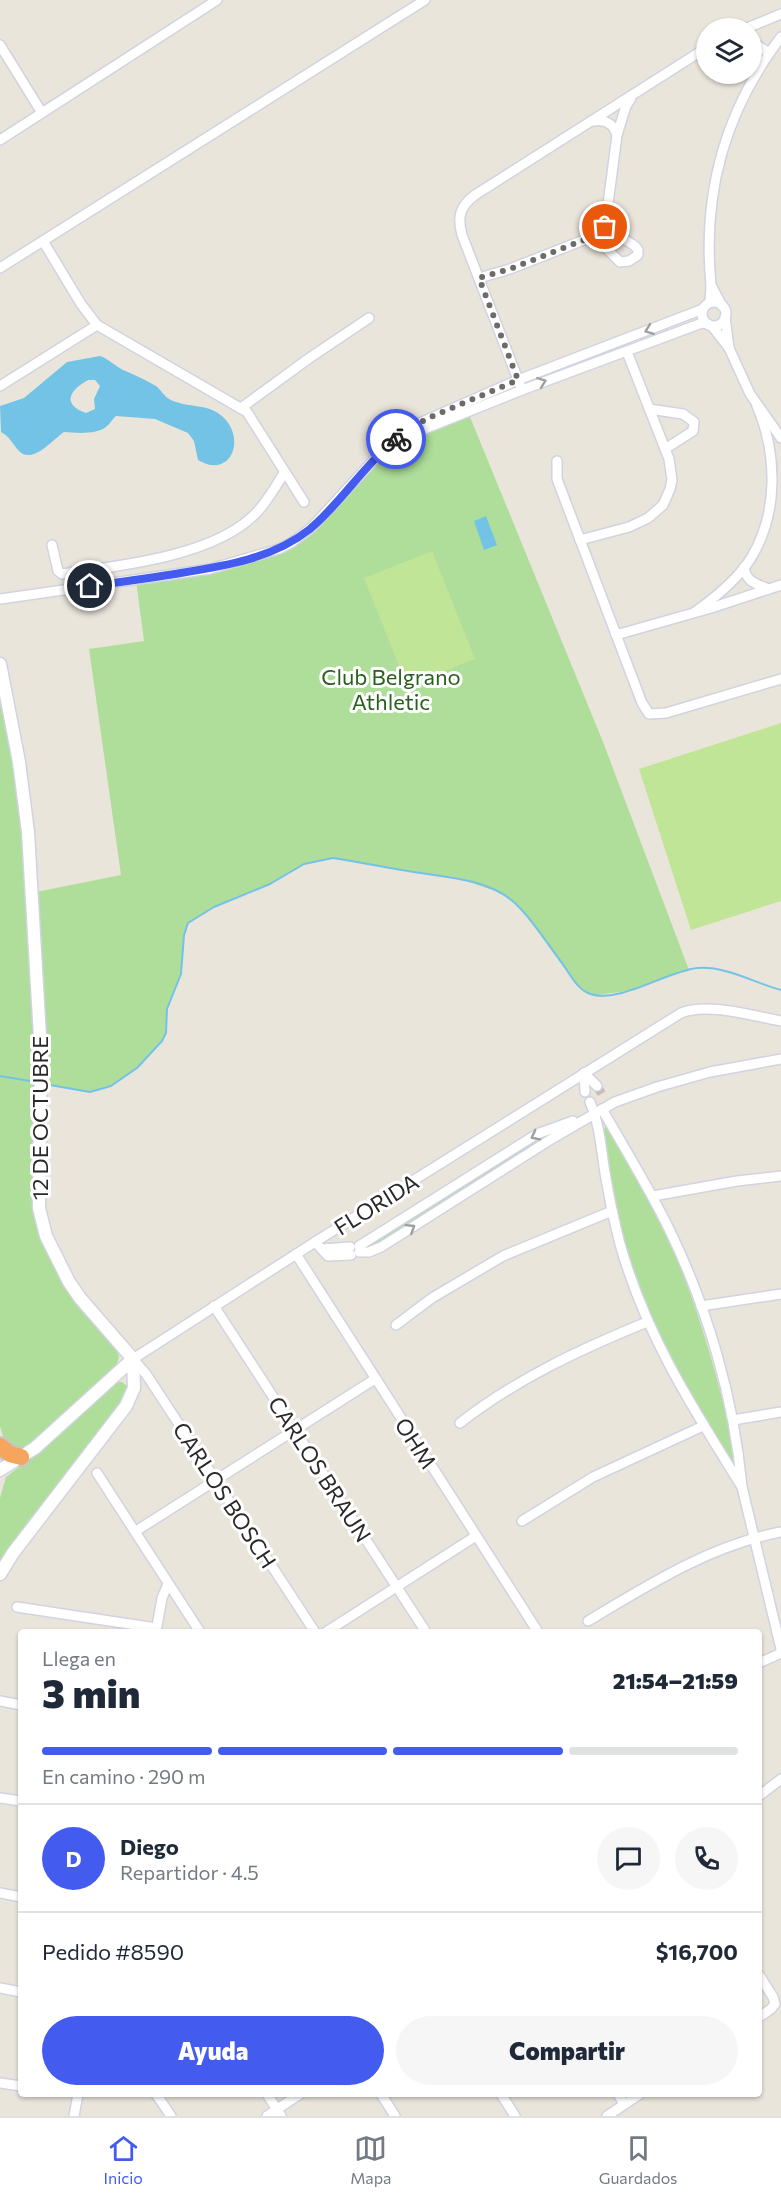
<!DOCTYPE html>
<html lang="es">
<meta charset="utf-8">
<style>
:root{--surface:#fff;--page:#f6f6f7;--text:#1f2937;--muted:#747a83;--line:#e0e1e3;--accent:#435bef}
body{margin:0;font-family:Commissioner,sans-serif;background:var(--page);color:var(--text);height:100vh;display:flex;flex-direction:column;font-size:22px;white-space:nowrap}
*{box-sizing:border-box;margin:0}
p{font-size:20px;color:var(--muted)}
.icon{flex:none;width:33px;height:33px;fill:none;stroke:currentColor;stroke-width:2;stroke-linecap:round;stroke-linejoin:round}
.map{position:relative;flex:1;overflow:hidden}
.side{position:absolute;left:18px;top:1629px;width:744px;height:468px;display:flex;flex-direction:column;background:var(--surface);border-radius:6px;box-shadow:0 2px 4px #0004}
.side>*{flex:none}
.tools{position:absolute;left:696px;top:18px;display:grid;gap:12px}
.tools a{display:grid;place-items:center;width:66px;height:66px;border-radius:50%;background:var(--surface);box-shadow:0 2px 4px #0004;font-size:30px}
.pin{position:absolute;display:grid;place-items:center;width:51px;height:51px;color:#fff;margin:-26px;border:3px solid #fff;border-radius:50%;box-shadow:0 2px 6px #0007}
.courier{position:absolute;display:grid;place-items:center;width:60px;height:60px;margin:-30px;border:4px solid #435bef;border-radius:50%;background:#fff;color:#222;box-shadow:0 2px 8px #0007}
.head em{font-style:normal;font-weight:800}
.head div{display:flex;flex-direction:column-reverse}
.head{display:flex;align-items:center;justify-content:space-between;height:102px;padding:0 24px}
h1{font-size:39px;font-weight:800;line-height:45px}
.bar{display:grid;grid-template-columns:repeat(4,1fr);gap:9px 6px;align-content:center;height:72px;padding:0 24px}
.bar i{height:8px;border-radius:4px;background:var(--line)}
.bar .active{background:var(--accent)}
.bar p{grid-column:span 4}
.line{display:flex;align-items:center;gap:15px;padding:0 24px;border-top:2px solid var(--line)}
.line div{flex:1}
.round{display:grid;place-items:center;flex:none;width:63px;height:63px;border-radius:32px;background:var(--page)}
.action{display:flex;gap:12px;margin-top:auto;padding:12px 24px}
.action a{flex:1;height:69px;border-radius:36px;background:var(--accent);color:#fff;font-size:24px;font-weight:800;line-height:69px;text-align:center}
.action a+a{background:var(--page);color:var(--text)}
.tab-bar{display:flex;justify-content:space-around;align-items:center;height:84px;border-top:2px solid var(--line);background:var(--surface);font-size:16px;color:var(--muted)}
.tab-bar a{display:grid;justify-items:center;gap:3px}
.tab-bar .active{color:var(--accent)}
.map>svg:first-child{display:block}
.green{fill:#aede9a}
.pitch{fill:#c0e596}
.water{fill:#73c3e7;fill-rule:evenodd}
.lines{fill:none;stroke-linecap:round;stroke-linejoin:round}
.stream{stroke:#73c3e7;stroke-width:2}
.street-tunnel{stroke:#c3bfb7;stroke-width:9;stroke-dasharray:9 4.5;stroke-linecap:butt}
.street-casing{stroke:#d1d3e1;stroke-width:12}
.secondary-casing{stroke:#d1d3e1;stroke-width:15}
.highway-casing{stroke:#c7c7c7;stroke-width:20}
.street{stroke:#fff;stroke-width:9}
.secondary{stroke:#fff;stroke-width:12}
.highway{stroke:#f5a55c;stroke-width:16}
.oneway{stroke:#9f9f9f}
.done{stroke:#6d6b67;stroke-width:6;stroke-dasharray:0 10.8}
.route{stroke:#435bef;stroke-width:8}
.labels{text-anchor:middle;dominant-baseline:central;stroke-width:6;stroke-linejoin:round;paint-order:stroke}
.park-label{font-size:22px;fill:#28611d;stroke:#fff}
.street-label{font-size:22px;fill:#292929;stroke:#fff}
</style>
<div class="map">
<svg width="781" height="2116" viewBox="0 0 781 2116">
<rect width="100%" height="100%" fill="#eae5db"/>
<!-- green -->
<g class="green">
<path d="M468,412l135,330 86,228 -60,21 -34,4 -7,-2 -13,-11 -48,-65 -17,-19 -12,-6 -43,-15 -38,-4 -84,-15 -29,6 -34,20 -56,23 -26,16 -4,12 -3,39 -14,35 -1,24 -4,8 -25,27 -26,18 -21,6 -49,-9 -10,-190 90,-18 -32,-226 55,-8 -8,-61 74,-11 81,-26 92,-93z"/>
<path d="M0,687l9,45 12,86 16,238 -4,149 29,76 30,41 22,23 5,11 -2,8 -82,77c-15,10 -15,10 -30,2l-5,-17z"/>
<path d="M605,1126c60,80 96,188 120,284 4,17 14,41 10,58l-23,-33 -64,-117 -28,-87 -10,-43 -7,-54z"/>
<path d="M545,1135l2,2 -172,109 -2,-1 1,-4 158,-101z"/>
<path d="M117,1382h5l6,5 -2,11 -126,165v-65l6,-21 30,-23z"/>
</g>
<!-- pitch -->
<g class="pitch">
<path d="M432,551l43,108 -68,27 -43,-108z"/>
<path d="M781,723v178l-90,29 -52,-161z"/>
</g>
<!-- water -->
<g class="water">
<path d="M100,356c9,3 15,10 23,14 12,5 23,10 33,16 5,4 8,10 13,13 18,10 41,3 56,20 21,23 4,60 -27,41l-4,-19 -6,-8 -33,-14 -39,-3c-4,3 -5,7 -9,10 -9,9 -31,7 -43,6 -12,8 -32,34 -46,18 -6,-7 -9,-14 -17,-18l-1,-26 24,-8 43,-36zM88,380h7l5,6 -6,13 1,10 -9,4c-25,-9 -16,-23 2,-33z"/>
<path d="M486,516l11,29 -13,5 -10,-29z"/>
</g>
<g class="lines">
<!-- stream -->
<g class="stream">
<path d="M0,1076l36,6"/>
<path d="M44,1084l46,8 21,-6 26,-18 25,-27 4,-8 1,-24 14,-35 3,-39 4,-12 26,-16 56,-23 34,-20 29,-6c27,4 54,10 81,14 31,5 71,7 96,27 16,12 36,42 49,60 9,11 16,28 29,34 29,13 80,-23 110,-25 29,-2 56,15 83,22"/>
</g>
<!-- street-tunnel -->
<path class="street-tunnel" d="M597,1086l6,10"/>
<!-- street casing -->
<g class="street-casing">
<g id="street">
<path d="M747,28l34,-14"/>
<path d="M752,42l17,11"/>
<path d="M0,45l42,68"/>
<path d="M593,121c12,-2 21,3 24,14l9,-29 5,-8"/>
<path d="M0,140l217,-140"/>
<path d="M594,236l26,26 9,-1 9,-6v-5l-3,-4 -25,-16 -3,-7"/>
<path d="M43,241l38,63 16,21 150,87 57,90"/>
<path d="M0,268l425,-268"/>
<path d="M479,278l31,-9 84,-33 11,-9 12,-92"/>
<path d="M711,285c-9,-93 14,-174 70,-248"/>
<circle cx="714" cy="314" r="12"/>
<path d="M710,303l1,-18 11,21"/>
<path d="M712,326l17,22 -4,-31"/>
<path d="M729,348l21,46 31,44"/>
<path d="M0,386l97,-61"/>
<path d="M522,390l-60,-155c-5,-18 -2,-29 13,-40l231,-147"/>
<path d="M241,408l67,-49 61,-41"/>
<path d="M649,409l34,5 11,8 -1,9 -28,18"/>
<path d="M401,440l31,-14 90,-36 180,-67 6,1"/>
<path d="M557,461v18l85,224 7,11 17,-1 115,-34"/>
<path d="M580,540l49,-13 19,-9 15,-13 7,-16 2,-9 -3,-21 -42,-107"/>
<path d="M52,545l6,26 4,3c57,-8 156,-18 196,-63 10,-11 18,-25 26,-38"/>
<path d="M744,567c2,15 12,17 25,22"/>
<path d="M0,599l210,-30 69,-20 12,-6 21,-16 71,-77 32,-25 103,-45 185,-71"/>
<path d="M695,612c21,-15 43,-33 56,-54 28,-46 26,-105 6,-152"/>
<path d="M616,635l95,-27 70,-23"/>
<path d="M584,1073l1,19"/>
<path d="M584,1073l13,13"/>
<path d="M590,1102c10,23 11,47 15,71 4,24 9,48 15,71 26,92 72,163 122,243 -8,-88 -34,-178 -73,-258 -20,-41 -44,-80 -67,-120"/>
<path d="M653,1196l84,-15 44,-5"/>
<path d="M315,1242l13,14 23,-1"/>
<path d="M359,1246l178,-112 36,-13"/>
<path d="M322,1249l28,-2"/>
<path d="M359,1252h10l12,-5 172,-109 62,-36 42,-15 53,-15 71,-13"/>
<path d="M296,1254l242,378"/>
<path d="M214,1306l212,326"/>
<path d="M701,1306l80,-12"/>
<path d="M396,1325l36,-27 71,-42 109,-45"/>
<path d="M733,1420l48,-8"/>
<path d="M460,1423c56,-44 121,-74 187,-101"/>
<path d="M97,1473l103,159"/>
<path d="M742,1487l39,162"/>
<path d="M522,1521l71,-44 110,-51"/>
<path d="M136,1531l239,-152"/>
<path d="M17,1607l139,21"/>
<path d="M588,1621c60,-36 123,-76 193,-89"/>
<path d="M156,1632l6,-34 6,-14"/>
<path d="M315,1632l-169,-258 -13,-15 182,-117 366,-229c26,-11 71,3 100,8"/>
<path d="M326,1632l150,-96"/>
<path d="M759,1663l22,-10"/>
<path d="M0,1701l21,4"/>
<path d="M759,1796l22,-17"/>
<path d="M0,1798l21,3"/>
<path d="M0,1893l21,4"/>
<path d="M759,1975l14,22 2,7 -4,5 -12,8"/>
<path d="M0,1988l21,4"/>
<path d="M0,2083l21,3"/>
<path d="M156,2094l15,22"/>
<path d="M267,2094l14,22"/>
<path d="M381,2094l14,22"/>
<path d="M501,2094l14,22"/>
<path d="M618,2094l6,10"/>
<path d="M74,2116l4,-22"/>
<path d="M267,2116l33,-22"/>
<path d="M607,2116l33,-22"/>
</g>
</g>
<!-- secondary casing -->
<g class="secondary-casing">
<g id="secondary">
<path d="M0,664l19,98 9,70 13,222 -2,154 7,28 23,46 11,16 53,61 1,29 -8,18 -113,147 -13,21"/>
<path d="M0,1470l35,-22 98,-89"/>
</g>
</g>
<!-- highway casing -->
<g class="highway-casing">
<path id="highway" d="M0,1446l10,8 11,3"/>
</g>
<!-- street -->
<use href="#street" class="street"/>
<!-- secondary -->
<use href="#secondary" class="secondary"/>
<!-- highway -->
<use href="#highway" class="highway"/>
</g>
<!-- one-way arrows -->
<defs><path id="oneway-chevron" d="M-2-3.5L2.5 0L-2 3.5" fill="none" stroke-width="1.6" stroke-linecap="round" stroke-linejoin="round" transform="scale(1.5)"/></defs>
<g class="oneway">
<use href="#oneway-chevron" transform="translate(649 330) rotate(160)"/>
<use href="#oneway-chevron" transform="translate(542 382) rotate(-20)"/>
<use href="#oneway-chevron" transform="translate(535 1136) rotate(153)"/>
<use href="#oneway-chevron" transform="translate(411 1228) rotate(-32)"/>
</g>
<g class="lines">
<!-- done -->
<path class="done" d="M396,439l30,-20 92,-39 -39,-102 31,-9 84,-33 11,-9"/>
<!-- route -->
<path class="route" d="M90,586c26,-3 52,-7 78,-11 49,-8 102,-14 142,-46 32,-27 54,-64 86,-90"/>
</g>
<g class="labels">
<!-- park labels -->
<g class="park-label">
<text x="391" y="676">Club Belgrano<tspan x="391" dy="25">Athletic</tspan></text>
</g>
<!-- street labels -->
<g class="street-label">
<text transform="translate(39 1118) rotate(-90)">12 DE OCTUBRE</text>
<text transform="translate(376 1204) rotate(-32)">FLORIDA</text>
<text transform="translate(416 1443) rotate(57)">OHM</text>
<text transform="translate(320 1469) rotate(57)">CARLOS BRAUN</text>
<text transform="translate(225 1495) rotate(57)">CARLOS BOSCH</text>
</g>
</g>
</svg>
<div class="tools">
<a><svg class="icon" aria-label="layers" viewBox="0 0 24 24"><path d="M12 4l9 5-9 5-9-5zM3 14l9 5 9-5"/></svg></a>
</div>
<div class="pin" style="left:605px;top:227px;background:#ea580c"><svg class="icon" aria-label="bag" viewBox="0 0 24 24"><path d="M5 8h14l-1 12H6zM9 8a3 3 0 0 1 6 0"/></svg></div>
<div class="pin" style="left:90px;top:586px;background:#1f2937"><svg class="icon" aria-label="home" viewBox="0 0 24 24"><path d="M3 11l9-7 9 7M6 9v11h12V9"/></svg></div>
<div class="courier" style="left:396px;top:439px"><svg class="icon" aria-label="bike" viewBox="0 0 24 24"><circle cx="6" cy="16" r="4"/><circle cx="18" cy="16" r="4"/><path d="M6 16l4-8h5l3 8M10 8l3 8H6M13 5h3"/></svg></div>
<section class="side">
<div class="head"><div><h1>3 min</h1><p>Llega en</p></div><em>21:54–21:59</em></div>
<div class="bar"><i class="active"></i><i class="active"></i><i class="active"></i><i></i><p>En camino · 290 m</p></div>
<div class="line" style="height:108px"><b class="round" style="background:var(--accent);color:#fff">D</b><div><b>Diego</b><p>Repartidor · 4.5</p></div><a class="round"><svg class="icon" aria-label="chat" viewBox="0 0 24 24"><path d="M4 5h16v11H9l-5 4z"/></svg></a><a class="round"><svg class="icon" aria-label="phone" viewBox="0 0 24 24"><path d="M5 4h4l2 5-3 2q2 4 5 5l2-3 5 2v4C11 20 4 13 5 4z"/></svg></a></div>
<div class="line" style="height:78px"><div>Pedido #8590</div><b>$16,700</b></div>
<div class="action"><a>Ayuda</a><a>Compartir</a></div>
</section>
</div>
<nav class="tab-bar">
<a class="active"><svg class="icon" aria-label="home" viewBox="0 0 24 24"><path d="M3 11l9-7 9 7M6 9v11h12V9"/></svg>Inicio</a>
<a><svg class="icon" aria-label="map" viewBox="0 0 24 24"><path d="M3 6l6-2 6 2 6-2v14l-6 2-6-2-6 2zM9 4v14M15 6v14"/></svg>Mapa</a>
<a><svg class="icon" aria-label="saved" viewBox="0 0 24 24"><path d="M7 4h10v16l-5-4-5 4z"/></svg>Guardados</a>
</nav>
